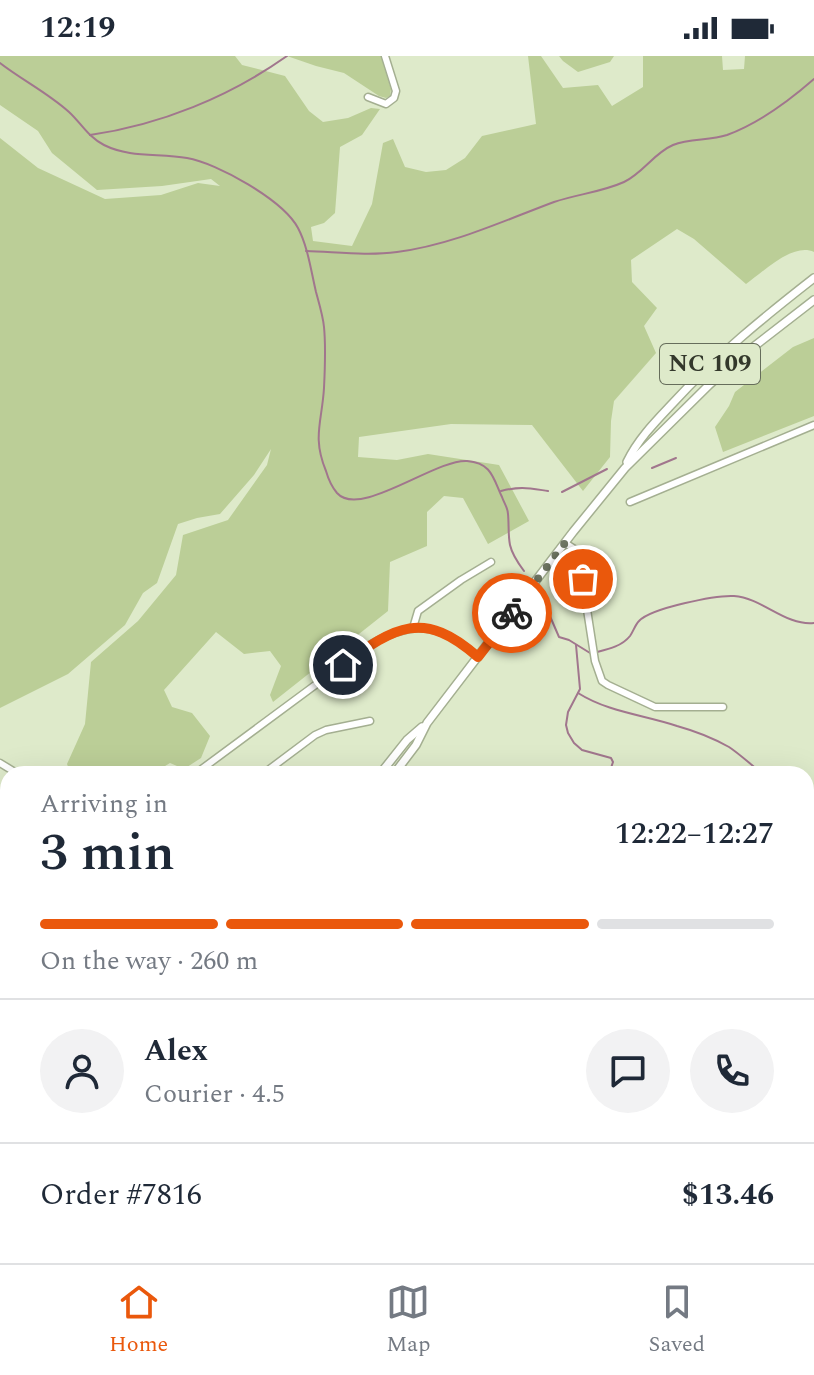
<!DOCTYPE html>
<meta charset="utf-8">
<style>
:root{--surface:#fff;--page:#f2f2f3;--text:#1f2937;--muted:#747a83;--line:#e0e1e3;--accent:#ea580c}
body{margin:0;font-family:Spectral,serif;background:var(--page);color:var(--text);height:100vh;display:flex;flex-direction:column;font-size:30px;white-space:nowrap}
*{box-sizing:border-box;margin:0}
p{font-size:26px;color:var(--muted)}
.icon{flex:none;width:44px;height:44px;fill:none;stroke:currentColor;stroke-width:2;stroke-linecap:round;stroke-linejoin:round}
.map{position:relative;flex:1;overflow:hidden}
.sheet{position:absolute;left:0px;top:710px;width:814px;height:498px;display:flex;flex-direction:column;background:var(--surface);border-radius:24px 24px 0 0;box-shadow:0 8px 32px #0002}
.sheet>*{flex:none}
.pin{position:absolute;display:grid;place-items:center;width:68px;height:68px;color:#fff;margin:-34px;border:4px solid #fff;border-radius:50%;box-shadow:0 2px 8px #0007}
.courier{position:absolute;display:grid;place-items:center;width:80px;height:80px;margin:-40px;border:6px solid #ea580c;border-radius:50%;background:#fff;color:#222;box-shadow:0 2px 10px #0007}
.summary em{font-style:normal;font-weight:600}
.summary div{display:flex;flex-direction:column-reverse}
.summary{display:flex;align-items:center;justify-content:space-between;height:136px;padding:0 40px}
h1{font-size:52px;font-weight:600;line-height:60px}
.bar{display:grid;grid-template-columns:repeat(4,1fr);gap:12px 8px;align-content:center;height:96px;padding:0 40px}
.bar i{height:10px;border-radius:6px;background:var(--line)}
.bar .current{background:var(--accent)}
.bar p{grid-column:span 4}
.line{display:flex;align-items:center;gap:20px;padding:0 40px;border-top:2px solid var(--line)}
.line div{flex:1}
.round{display:grid;place-items:center;flex:none;width:84px;height:84px;border-radius:42px;background:var(--page)}
.status{display:flex;justify-content:space-between;align-items:center;height:56px;padding:0 40px;background:var(--surface);direction:ltr}
.status svg{height:22px;fill:currentColor}
.tabs{display:flex;justify-content:space-around;align-items:center;height:112px;border-top:2px solid var(--line);background:var(--surface);font-size:22px;color:var(--muted)}
.tabs a{display:grid;justify-items:center;gap:4px}
.tabs .current{color:var(--accent)}
.map>svg:first-child{display:block}
.green{fill:#bbce97}
.lines{fill:none;stroke-linecap:round;stroke-linejoin:round}
.stream{stroke:#a1768d;stroke-width:2}
.minor-casing{stroke:#a4af91;stroke-width:9}
.major-casing{stroke:#a4af91;stroke-width:10}
.highway-casing{stroke:#a4af91;stroke-width:11}
.minor{stroke:#fff;stroke-width:6}
.major{stroke:#fff;stroke-width:7}
.highway{stroke:#fff;stroke-width:8}
.done{stroke:#6f7663;stroke-width:8;stroke-dasharray:0 14.4}
.route{stroke:#ea580c;stroke-width:10}
.labels{text-anchor:middle;dominant-baseline:central;stroke-width:8;stroke-linejoin:round;paint-order:stroke}
.shield{fill:#deeaca;stroke:#666d5b;stroke-width:2}
.shield-label{font-size:24px;font-weight:bold;fill:#33382b}
</style>
<div class="status"><b>12:19</b><svg viewBox="0 0 49 12"><path d="M0 12V9h3v3zM5 12V6h3v6zM10 12V3h3v9zM15 12V0h3v12zM26 1h20v11H26zM47 4h2v5h-2z"/></svg></div>
<div class="map">
<svg width="814" height="1207" viewBox="0 0 814 1207">
<rect width="100%" height="100%" fill="#deeaca"/>
<!-- green -->
<g class="green">
<path d="M0,0h235l7,9 43,11 24,35 14,11 25,-4 23,-10 9,1 -18,26 -22,12 -5,66 -11,10 -13,4 2,14 39,5 20,-42 11,-61 10,-4 12,28 21,5 20,-2 19,-12 17,-22 54,-12 -8,-68h13l22,32 35,-3 14,21 31,-19v-31h79l1,14 21,-1 1,-13h69v196c-21,-10 -51,20 -68,32l-52,-45 -17,-10 -46,31 1,22 25,26 -13,18 12,27 -42,48 -3,20 -1,36 -27,34 -51,-66 -81,-1 -92,13 -1,20 39,3 31,-6 71,11 30,56 -41,23 -25,-46 -19,-2 -17,16v34l-37,16 -2,49 -115,91 -3,-7 11,-29 -11,-15 -26,3 -28,-22 -52,58 8,17 20,6 18,23 -9,22 -17,11 -14,-6 -18,11h-81l-4,-10 18,-40 6,-62 47,-41 38,-46 7,-40 45,-15 39,-55 4,-16 -17,26 -34,39 -23,4 -19,6 -21,59 -14,10 -18,32 -57,49 -68,34v-570l38,30 67,31 56,-4 37,-12 22,3 -9,-7 -49,7 -65,4 -45,-37 -14,-22 -38,-26z"/>
<path d="M287,0h94l10,33 -1,7 -4,2 -7,-2 -35,-23 -28,-7z"/>
<path d="M559,0h55l-4,6 -32,10 -15,-11z"/>
<path d="M814,282v78l-91,36 -8,-25 14,-21 6,-14 58,-45z"/>
</g>
<g class="lines">
<!-- stream -->
<g class="stream">
<path d="M0,7c22,17 48,30 69,49 12,11 19,25 35,33 26,13 55,8 83,13 30,5 96,42 111,70 10,19 13,43 18,64 3,11 7,24 8,35 2,20 1,41 0,61 -2,34 -12,49 2,83 2,7 6,16 11,22 23,26 98,-34 130,-32 25,2 26,17 35,36 2,6 6,11 6,17 1,10 0,21 2,31 2,9 8,18 14,26"/>
<path d="M90,79c70,-10 139,-38 197,-79"/>
<path d="M306,195c31,1 61,5 91,1 55,-7 106,-31 157,-50 24,-8 48,-10 70,-20 19,-9 30,-29 49,-37 17,-7 36,-4 54,-10 30,-11 63,-35 87,-56"/>
<path d="M652,412l24,-10"/>
<path d="M501,435c20,-5 27,-3 47,0"/>
<path d="M562,436l45,-23"/>
<path d="M543,544l16,37 10,3 21,13"/>
<path d="M576,589l4,44 -12,23 -2,13 2,8 6,10 8,7 29,8 2,4 -4,12"/>
<path d="M597,596c12,-3 25,-6 33,-16 3,-4 5,-11 9,-15 12,-13 77,-26 95,-25 29,2 51,30 80,27"/>
<path d="M578,637c30,19 66,22 99,33 18,5 36,12 52,21 12,8 22,18 34,27"/>
<path d="M806,834l8,24"/>
</g>
<!-- minor casing -->
<g class="minor-casing">
<g id="minor">
<path d="M368,41l18,7 8,-6 2,-7 -11,-35"/>
<path d="M630,446l184,-77"/>
<path d="M565,487l11,7 3,8 16,103 7,20 6,4 47,22h68"/>
<path d="M413,572l5,-17 43,-31 30,-18"/>
<path d="M0,707l18,11"/>
<path d="M195,718l173,-128c45,-27 72,-23 110,11"/>
<path d="M263,718l52,-39 11,-5 44,-9"/>
<path d="M0,799l8,6"/>
<path d="M0,882l8,33"/>
<path d="M0,982l8,-32"/>
<path d="M41,1207l32,-7"/>
</g>
</g>
<!-- major casing -->
<g class="major-casing">
<g id="major">
<path d="M627,406c11,-23 29,-41 46,-59 43,-47 91,-86 141,-125"/>
<path d="M380,718l27,-34 15,-13"/>
<path d="M394,718l22,-29 11,-22 146,-191 52,-64 84,-83 34,-30 71,-55"/>
<path d="M0,1128l8,-7"/>
<path d="M0,1144l8,-7"/>
</g>
</g>
<!-- highway casing -->
<g class="highway-casing">
<g id="highway">
<path d="M0,818l8,6"/>
<path d="M0,834l8,6"/>
<path d="M253,1200l23,7"/>
<path d="M390,1200l7,7"/>
<path d="M407,1200l6,7"/>
<path d="M433,1200l4,7"/>
</g>
</g>
<!-- minor -->
<use href="#minor" class="minor"/>
<!-- major -->
<use href="#major" class="major"/>
<!-- highway -->
<use href="#highway" class="highway"/>
</g>
<g class="lines">
<!-- done -->
<path class="done" d="M512,557l53,-70c16,11 15,18 18,36"/>
<!-- route -->
<path class="route" d="M343,609c52,-39 81,-56 135,-8l34,-44"/>
</g>
<g class="labels">
<!-- shield labels -->
<rect class="shield" x="660" y="288" width="100" height="40" rx="6"/>
<g class="shield-label">
<text x="710" y="308">NC 109</text>
</g>
</g>
</svg>
<div class="pin" style="left:583px;top:523px;background:#ea580c"><svg class="icon" aria-label="bag" viewBox="0 0 24 24"><path d="M5 8h14l-1 12H6zM9 8a3 3 0 0 1 6 0"/></svg></div>
<div class="pin" style="left:343px;top:609px;background:#1f2937"><svg class="icon" aria-label="home" viewBox="0 0 24 24"><path d="M3 11l9-7 9 7M6 9v11h12V9"/></svg></div>
<div class="courier" style="left:512px;top:557px"><svg class="icon" aria-label="bike" viewBox="0 0 24 24"><circle cx="6" cy="16" r="4"/><circle cx="18" cy="16" r="4"/><path d="M6 16l4-8h5l3 8M10 8l3 8H6M13 5h3"/></svg></div>
<section class="sheet">
<div class="summary"><div><h1>3 min</h1><p>Arriving in</p></div><em>12:22–12:27</em></div>
<div class="bar"><i class="current"></i><i class="current"></i><i class="current"></i><i></i><p>On the way · 260 m</p></div>
<div class="line" style="height:144px"><a class="round"><svg class="icon" aria-label="person" viewBox="0 0 24 24"><circle cx="12" cy="8" r="4"/><path d="M4 21q1-7 8-7t8 7"/></svg></a><div><b>Alex</b><p>Courier · 4.5</p></div><a class="round"><svg class="icon" aria-label="chat" viewBox="0 0 24 24"><path d="M4 5h16v11H9l-5 4z"/></svg></a><a class="round"><svg class="icon" aria-label="phone" viewBox="0 0 24 24"><path d="M5 4h4l2 5-3 2q2 4 5 5l2-3 5 2v4C11 20 4 13 5 4z"/></svg></a></div>
<div class="line" style="height:104px"><div>Order #7816</div><b>$13.46</b></div>
</section>
</div>
<nav class="tabs">
<a class="current"><svg class="icon" aria-label="home" viewBox="0 0 24 24"><path d="M3 11l9-7 9 7M6 9v11h12V9"/></svg>Home</a>
<a><svg class="icon" aria-label="map" viewBox="0 0 24 24"><path d="M3 6l6-2 6 2 6-2v14l-6 2-6-2-6 2zM9 4v14M15 6v14"/></svg>Map</a>
<a><svg class="icon" aria-label="saved" viewBox="0 0 24 24"><path d="M7 4h10v16l-5-4-5 4z"/></svg>Saved</a>
</nav>
